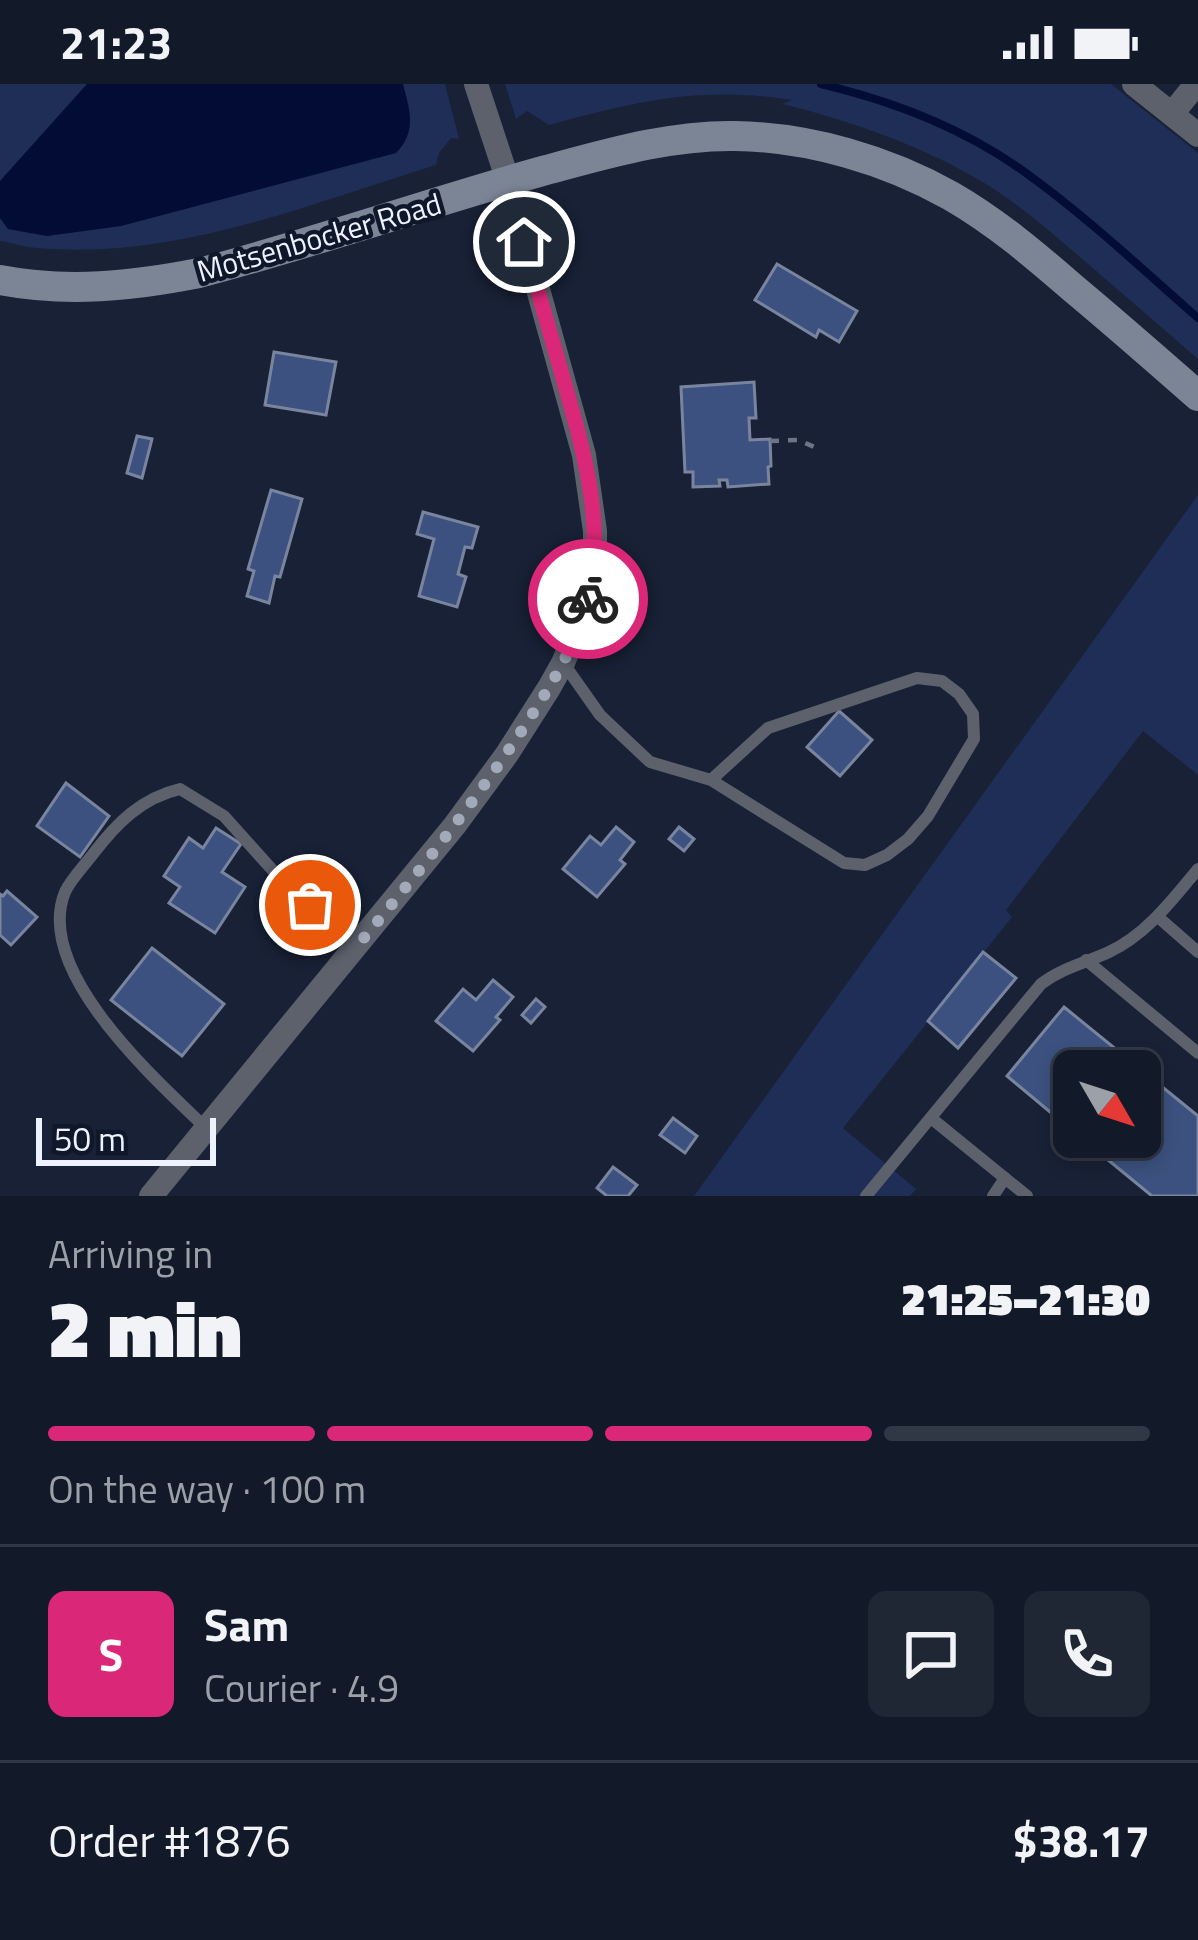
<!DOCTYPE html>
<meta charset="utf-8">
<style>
:root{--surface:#121928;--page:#1f2634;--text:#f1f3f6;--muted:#9ca0a8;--line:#313845;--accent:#db2777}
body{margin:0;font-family:"Titillium Web",sans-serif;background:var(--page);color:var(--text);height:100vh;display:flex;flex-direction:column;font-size:45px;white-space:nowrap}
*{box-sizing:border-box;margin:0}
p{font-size:39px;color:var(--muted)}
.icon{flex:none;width:66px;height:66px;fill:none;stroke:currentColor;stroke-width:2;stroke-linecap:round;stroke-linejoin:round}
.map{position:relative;height:1112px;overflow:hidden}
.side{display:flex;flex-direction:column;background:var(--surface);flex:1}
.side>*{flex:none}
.needle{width:78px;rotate:129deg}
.fabs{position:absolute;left:1053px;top:966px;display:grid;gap:24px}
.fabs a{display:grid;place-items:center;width:108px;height:108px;border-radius:18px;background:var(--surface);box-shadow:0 6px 18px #0003,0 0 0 3px var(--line);font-size:60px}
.scale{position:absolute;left:36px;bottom:30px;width:180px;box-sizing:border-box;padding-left:12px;border:6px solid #edf2fe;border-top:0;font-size:33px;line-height:42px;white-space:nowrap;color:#edf2fe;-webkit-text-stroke:9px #0f182b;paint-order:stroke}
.pin{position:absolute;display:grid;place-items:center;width:102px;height:102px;color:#fff;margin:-51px;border:6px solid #fff;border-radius:50%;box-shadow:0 3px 12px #0007}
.courier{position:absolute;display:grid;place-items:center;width:120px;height:120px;margin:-60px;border:9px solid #db2777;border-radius:50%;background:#fff;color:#222;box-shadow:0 3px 15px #0007}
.head em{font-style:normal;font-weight:800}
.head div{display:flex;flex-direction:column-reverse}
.head{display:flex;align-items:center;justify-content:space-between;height:204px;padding:0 48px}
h1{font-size:78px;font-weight:800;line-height:90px}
.bar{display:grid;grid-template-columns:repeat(4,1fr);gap:18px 12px;align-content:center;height:144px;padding:0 48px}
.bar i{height:15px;border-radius:9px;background:var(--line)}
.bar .active{background:var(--accent)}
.bar p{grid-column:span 4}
.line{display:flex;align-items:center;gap:30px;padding:0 48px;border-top:3px solid var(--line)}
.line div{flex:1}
.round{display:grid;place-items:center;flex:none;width:126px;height:126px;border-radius:18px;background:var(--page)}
.status{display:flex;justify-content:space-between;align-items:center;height:84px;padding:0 60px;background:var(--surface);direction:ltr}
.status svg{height:33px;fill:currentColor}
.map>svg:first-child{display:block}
.green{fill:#1e2e56}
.water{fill:#020c34}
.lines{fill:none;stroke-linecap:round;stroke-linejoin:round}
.stream{stroke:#020c34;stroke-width:8}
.building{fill:#3c517f;stroke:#79859e;stroke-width:3}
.path{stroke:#6d7485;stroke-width:4.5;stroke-dasharray:9 9;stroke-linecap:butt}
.service{stroke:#5c616c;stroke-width:12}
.minor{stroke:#5c616c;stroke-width:24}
.secondary{stroke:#7c8596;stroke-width:30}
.done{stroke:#a2a9b8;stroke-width:12;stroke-dasharray:0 21.6}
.route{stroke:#db2777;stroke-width:15}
.labels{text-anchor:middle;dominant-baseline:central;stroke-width:9;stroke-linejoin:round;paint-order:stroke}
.street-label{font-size:30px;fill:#edf2fe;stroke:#0f182b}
</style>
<div class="status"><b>21:23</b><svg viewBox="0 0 49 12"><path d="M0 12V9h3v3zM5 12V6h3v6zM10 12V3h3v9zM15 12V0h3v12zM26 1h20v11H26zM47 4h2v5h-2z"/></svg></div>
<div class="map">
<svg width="1198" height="1112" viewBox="0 0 1198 1112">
<rect width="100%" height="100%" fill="#182136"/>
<!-- green -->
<g class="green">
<path d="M0,0h445l14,55 -8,-1 -12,15 -3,12c-129,40 -261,95 -399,83 -13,-1 -25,-5 -37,-7z"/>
<path d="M505,0h606l87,69v206c-37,-32 -74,-64 -111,-96 -32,-27 -64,-56 -101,-79 -61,-37 -134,-63 -204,-80l10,-4c-92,-14 -154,1 -243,25l-22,-14 -11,8z"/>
<path d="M1198,411v280l-55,-44 -137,179 6,7 -169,211 73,61 -6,7h-216z"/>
</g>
<!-- water -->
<path class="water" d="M87,0h316c7,27 14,47 -7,69l-275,73 -74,10 -39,-7 -8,-11v-37z"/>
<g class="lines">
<!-- stream -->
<path class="stream" d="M821,0c72,17 146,46 205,89 61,44 116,96 172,145"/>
</g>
<!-- building -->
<g class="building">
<path d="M777,180l80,47 -18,31 -20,-12 -3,7 -61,-37z"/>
<path d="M274,268l62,10 -10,53 -61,-10z"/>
<path d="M754,298l2,36h-7l1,22 20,-1 1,27 -3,1 1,17 -41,3 -1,-7h-8l1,6 -27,1v-15h-8l-4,-85z"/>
<path d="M137,352l15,3 -10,39 -15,-5z"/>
<path d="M271,406l31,9 -22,78 -5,-1 -6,27 -22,-7 7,-25 -6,-2z"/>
<path d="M423,428l55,15 -6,21 -7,-1 -7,27 8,3 -9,30 -38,-11 15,-57 -17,-5z"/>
<path d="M839,627l33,29 -32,36 -33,-29z"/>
<path d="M66,699l43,33 -29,41 -43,-31z"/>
<path d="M616,743l18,15 -14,18 5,4 -28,33 -34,-28 27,-33 11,9z"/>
<path d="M679,743l15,12 -10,12 -15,-12z"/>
<path d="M216,744l25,16 -19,28 23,15 -30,46 -46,-30 11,-16 -16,-11 25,-38 14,10z"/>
<path d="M7,807l30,26 -26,28 -11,-10v-41l3,2z"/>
<path d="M152,864l72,56 -42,52 -71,-56z"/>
<path d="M983,868l33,26 -58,70 -30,-27z"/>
<path d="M493,896l20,17 -17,20 4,3 -27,31 -37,-30 27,-32 13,11z"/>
<path d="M536,915l9,8 -14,16 -9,-8z"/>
<path d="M1064,923l134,109v80h-46l-72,-59h60v-66h-66v61l-67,-56z"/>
<path d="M673,1034l24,18 -12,17 -25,-18z"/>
<path d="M613,1083l24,18 -9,11h-21l-10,-8z"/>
</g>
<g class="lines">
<!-- path -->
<path class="path" d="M770,357l28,-1 21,9"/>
<!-- service -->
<g class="service">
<path d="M564,580l36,51 50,47 61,18 133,83 21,2 22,-10 21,-16 20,-23 46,-77 -1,-25 -14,-20 -17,-13 -25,-3 -149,50 -57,52"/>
<path d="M1158,833l40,35"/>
<path d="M1086,876l112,93"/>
<path d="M931,1034l96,78"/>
<path d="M207,1045c-52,-50 -174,-158 -142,-237 6,-13 19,-26 28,-38 23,-30 48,-56 87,-65l44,27 61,68 25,21 52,33"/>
<path d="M866,1112l175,-212c21,-16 44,-21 68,-32 38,-18 63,-52 89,-83"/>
<path d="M993,1112l12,-18"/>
</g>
<!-- minor -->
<g class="minor">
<path d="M1134,0l64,51"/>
<path d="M1172,30l24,-30"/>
<path d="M151,1112l304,-371 52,-71 42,-66 14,-25 22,-53 10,-52v-27l-11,-76 -76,-274 -32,-97"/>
</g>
<!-- secondary -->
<path class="secondary" d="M0,196c67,13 133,6 199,-7 115,-30 226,-69 340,-101 64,-17 128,-37 196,-36 74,1 152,24 216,60 45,26 84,59 123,93 42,35 83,71 124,107"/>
</g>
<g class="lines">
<!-- done -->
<path class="done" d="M310,821l53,34c58,-69 114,-140 163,-215 26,-40 50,-79 62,-125"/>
<!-- route -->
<path class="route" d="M524,158c13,45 26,90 39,136 20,71 43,147 25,221"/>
</g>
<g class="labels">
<!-- street labels -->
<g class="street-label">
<text transform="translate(319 153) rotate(-16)">Motsenbocker Road</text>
</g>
</g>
</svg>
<div class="fabs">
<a><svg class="needle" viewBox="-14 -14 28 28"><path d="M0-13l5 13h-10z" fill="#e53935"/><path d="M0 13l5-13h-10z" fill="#9ca0a8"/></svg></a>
</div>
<div class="scale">50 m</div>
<div class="pin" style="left:310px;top:821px;background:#ea580c"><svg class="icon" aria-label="bag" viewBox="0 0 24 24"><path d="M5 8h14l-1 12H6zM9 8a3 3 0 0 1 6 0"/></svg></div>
<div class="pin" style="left:524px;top:158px;background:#1f2937"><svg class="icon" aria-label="home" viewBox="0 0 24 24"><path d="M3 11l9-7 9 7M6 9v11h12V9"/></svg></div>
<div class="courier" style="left:588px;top:515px"><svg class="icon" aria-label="bike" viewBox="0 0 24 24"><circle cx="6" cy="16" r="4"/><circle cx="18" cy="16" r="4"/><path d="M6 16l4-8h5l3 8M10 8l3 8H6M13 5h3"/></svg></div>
</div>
<section class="side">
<div class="head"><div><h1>2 min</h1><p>Arriving in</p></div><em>21:25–21:30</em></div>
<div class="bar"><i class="active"></i><i class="active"></i><i class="active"></i><i></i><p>On the way · 100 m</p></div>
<div class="line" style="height:216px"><b class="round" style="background:var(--accent);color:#fff">S</b><div><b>Sam</b><p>Courier · 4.9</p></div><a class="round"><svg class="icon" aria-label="chat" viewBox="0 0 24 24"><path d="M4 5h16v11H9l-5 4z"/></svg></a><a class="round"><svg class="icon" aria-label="phone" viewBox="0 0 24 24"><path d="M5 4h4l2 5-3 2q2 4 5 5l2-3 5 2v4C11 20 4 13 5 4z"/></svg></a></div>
<div class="line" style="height:156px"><div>Order #1876</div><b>$38.17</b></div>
</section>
